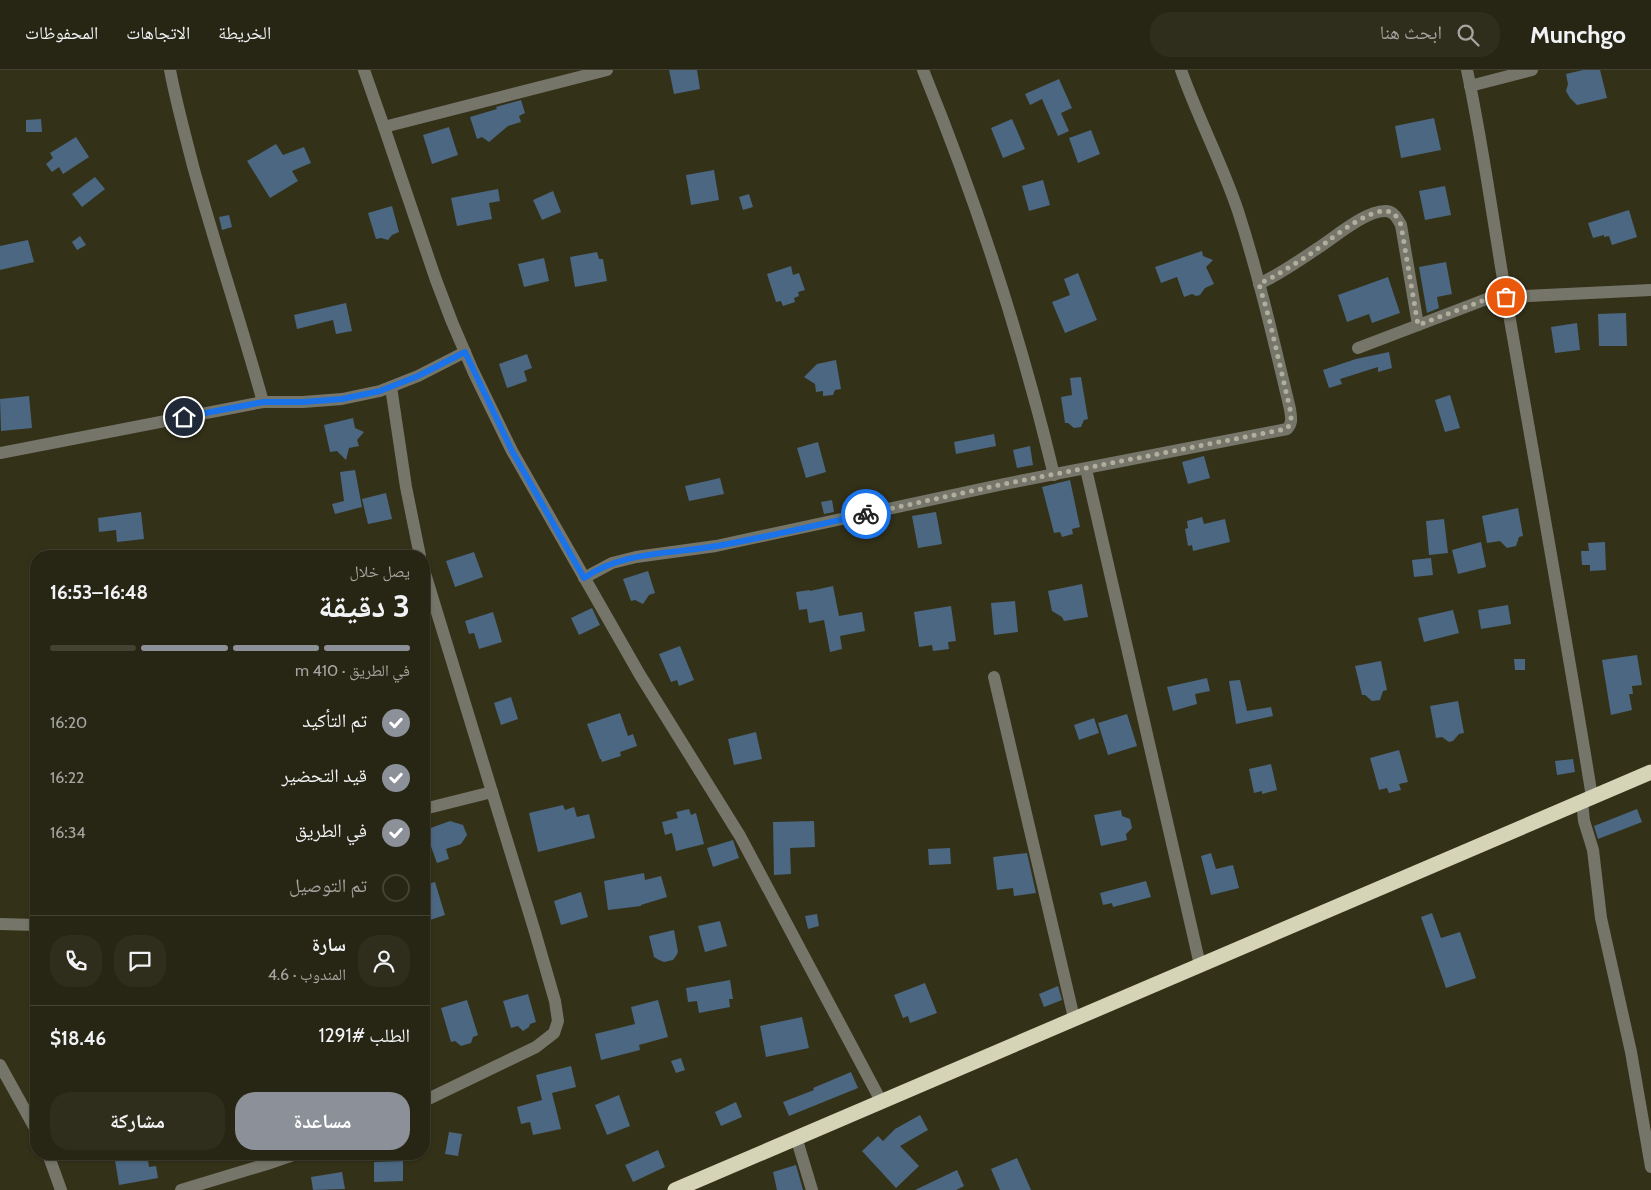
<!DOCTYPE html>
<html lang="ar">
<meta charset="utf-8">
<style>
:root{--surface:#272513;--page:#2f2d1c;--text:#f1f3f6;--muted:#a4a5a0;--line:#434233;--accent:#8c9099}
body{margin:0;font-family:Cabin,"Noto Naskh Arabic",sans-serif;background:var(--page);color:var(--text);direction:rtl;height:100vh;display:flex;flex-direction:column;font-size:19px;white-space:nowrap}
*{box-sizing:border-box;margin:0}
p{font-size:16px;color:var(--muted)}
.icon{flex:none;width:28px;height:28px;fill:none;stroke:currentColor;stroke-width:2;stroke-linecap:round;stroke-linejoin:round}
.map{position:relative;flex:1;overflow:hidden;direction:ltr}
.panel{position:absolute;left:30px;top:480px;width:400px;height:610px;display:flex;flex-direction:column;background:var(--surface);border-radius:20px;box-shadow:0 1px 4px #0004,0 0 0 1px var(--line);direction:rtl}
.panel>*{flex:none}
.pin{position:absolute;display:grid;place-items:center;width:42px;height:42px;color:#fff;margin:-21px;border:2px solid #fff;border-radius:50%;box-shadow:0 1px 5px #0007}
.courier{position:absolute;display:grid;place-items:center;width:50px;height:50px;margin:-25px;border:4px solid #1a73e8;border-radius:50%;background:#fff;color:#222;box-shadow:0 1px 6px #0007}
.headline em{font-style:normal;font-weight:700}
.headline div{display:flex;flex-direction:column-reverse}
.headline{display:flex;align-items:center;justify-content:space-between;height:85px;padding:0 20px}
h1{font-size:32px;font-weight:700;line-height:38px}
.bar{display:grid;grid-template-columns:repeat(4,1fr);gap:8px 5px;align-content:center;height:60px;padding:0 20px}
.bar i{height:6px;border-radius:4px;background:var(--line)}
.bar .active{background:var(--accent)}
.bar p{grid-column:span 4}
.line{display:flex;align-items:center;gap:12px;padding:0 20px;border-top:1px solid var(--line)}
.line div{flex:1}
.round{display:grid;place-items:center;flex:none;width:52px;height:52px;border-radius:20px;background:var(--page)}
ol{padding:0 20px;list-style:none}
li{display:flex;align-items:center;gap:15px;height:55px}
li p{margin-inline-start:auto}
li .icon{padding:5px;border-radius:50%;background:var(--accent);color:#fff;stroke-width:4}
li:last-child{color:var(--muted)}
li i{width:28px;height:28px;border:2px solid var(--line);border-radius:50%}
.button{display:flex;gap:10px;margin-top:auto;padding:10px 20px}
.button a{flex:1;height:58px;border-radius:20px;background:var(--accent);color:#fff;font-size:20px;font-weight:700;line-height:58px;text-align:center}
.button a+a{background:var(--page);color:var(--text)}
header{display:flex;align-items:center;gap:30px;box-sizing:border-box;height:70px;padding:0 25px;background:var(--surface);border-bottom:1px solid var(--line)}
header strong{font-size:24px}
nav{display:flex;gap:28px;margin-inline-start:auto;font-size:18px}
.search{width:350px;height:45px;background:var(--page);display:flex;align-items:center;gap:12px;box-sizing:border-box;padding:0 18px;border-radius:20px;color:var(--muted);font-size:19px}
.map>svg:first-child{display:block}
.building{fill:#4b6781}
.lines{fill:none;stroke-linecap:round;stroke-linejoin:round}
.minor{stroke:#767569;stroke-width:12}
.highway{stroke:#d6d4b7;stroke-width:15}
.done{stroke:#b0ae9c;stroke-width:5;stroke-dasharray:0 9}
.route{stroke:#1a73e8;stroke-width:6}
</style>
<header>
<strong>Munchgo</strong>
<div class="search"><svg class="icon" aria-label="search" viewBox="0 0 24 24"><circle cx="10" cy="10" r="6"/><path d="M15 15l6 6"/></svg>ابحث هنا</div>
<nav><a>الخريطة</a><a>الاتجاهات</a><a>المحفوظات</a></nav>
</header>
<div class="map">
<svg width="1651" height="1120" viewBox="0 0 1651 1120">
<rect width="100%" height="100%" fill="#343119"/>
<!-- building -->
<g class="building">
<path d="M669,0h28l3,19 -26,5z"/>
<path d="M1583,0h17l7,28 -30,7 -7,-7 -4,-7 2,-7 -2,-10z"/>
<path d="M1059,9l13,29 -11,5 8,18 -11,5 -16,-37 -12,6 -5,-11z"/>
<path d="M521,30l4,13 -6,3 2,6 -13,4 -19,16 -7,-5 -5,2 -7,-22 27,-8 -1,-2z"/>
<path d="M1434,48l7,32 -40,8 -6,-32z"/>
<path d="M41,49l1,13h-16v-12z"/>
<path d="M1012,49l13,30 -22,9 -12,-30z"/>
<path d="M449,57l9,28 -26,9 -9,-29z"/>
<path d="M1091,60l9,24 -22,9 -9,-25z"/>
<path d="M76,67l13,20 -26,17 -4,-7 -7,5 -6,-8 7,-6 -3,-5z"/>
<path d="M276,74l7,11 21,-8 7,16 -19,8 6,10 -28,17 -23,-37z"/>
<path d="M714,100l5,30 -28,5 -5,-30z"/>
<path d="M95,107l10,12 -23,18 -10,-13z"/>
<path d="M1043,110l7,25 -21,6 -7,-25z"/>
<path d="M1445,116l6,29 -26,5 -6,-29z"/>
<path d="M498,119l2,12 -11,2 3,16 -35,7 -6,-28z"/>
<path d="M553,121l8,21 -19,8 -9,-20z"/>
<path d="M749,124l4,13 -10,3 -4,-13z"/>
<path d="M392,136l7,26 -7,3 -4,5 -7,-2 -5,1 -8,-26z"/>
<path d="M1629,140l8,27 -25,8 -3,-9 -5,1v-2l-11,3 -5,-15z"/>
<path d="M229,145l3,12 -10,3 -3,-13z"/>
<path d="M80,166l6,9 -9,5 -5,-8z"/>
<path d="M28,170l6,22 -34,8v-24z"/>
<path d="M1202,181l1,5 10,4 -7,7 8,17 -9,4 -5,7 -4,1 -4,-2 -8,3 -7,-20 -16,6 -6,-16z"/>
<path d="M597,182l2,7h4l4,22 -32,6 -5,-30z"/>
<path d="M544,188l5,23 -25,6 -6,-23z"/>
<path d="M1446,192l6,32 -15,3 2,11 -12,5 -8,-46z"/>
<path d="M791,196l2,9 6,-2 6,17 -7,2 1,4 -5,2 1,4 -12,4 -2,-5 -5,1 -9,-28z"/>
<path d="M1078,203l19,47 -32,13 -13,-31 18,-7 -6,-16z"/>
<path d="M1388,207l12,36 -28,10 -3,-9 -22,8 -9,-27z"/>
<path d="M346,233l6,28 -16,3 -3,-14 -36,9 -3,-14z"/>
<path d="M1626,243l1,33h-28l-1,-32z"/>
<path d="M1577,253l3,27 -25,3 -4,-26z"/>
<path d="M1389,282l3,16 -14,4v-5l-38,12 2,5 -13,4 -6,-18 33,-11z"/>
<path d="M527,284l5,14 -8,3 3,10 -20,7 -8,-24z"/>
<path d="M836,290l5,29 -6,1 -2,5 -10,1v-5l-7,1 -1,-8 -11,-7 13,-13z"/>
<path d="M1081,307l7,42 -4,1 -3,7 -7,1 -6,-5h-3l-4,-26 11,-2 -2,-17z"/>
<path d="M1450,325l10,33 -15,4 -10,-32z"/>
<path d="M29,326l3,32 -31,3 -1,-32z"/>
<path d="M353,348l2,10 9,4 -7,8 2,6 -10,2 -3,12 -9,-9 -7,1 -6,-27z"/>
<path d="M994,364l2,12 -40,8 -2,-12z"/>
<path d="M818,372l8,30 -20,6 -9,-30z"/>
<path d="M1030,376l3,19 -16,3 -4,-18z"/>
<path d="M1204,386l6,22 -22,6 -6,-22z"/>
<path d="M355,400l7,37 -27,7 -3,-10 12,-3 -4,-29z"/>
<path d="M720,408l4,16 -35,7 -4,-15z"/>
<path d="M1070,410l10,47 -8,2 1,5 -11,3 -2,-5 -6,1 -12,-46z"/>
<path d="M386,423l6,26 -24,5 -6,-25z"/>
<path d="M832,430l2,12 -10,2 -3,-12z"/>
<path d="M1518,438l5,28 -4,1 -3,9 -9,2 -7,-7 -13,2 -5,-27z"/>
<path d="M141,442l3,27 -27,3 -1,-12 -17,2 -1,-14z"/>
<path d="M936,442l6,32 -24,4 -6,-32z"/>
<path d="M1202,447l2,7 21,-5 5,23 -37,9 -1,-6 -4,1 -3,-17 3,-1 -1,-7z"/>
<path d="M1444,449l4,34 -19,2 -3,-34z"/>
<path d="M1481,472l5,25 -28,7 -6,-24z"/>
<path d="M1605,472l1,28 -16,1v-6h-8l-1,-14h8l-1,-8z"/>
<path d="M474,482l9,25 -28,10 -9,-26z"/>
<path d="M1431,488l2,17 -19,2 -2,-17z"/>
<path d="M648,501l7,22 -6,2 -6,9 -8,-4 -4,1 -8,-22z"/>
<path d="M1082,514l6,33 -24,4 -2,-4 -10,-6 -4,-20z"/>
<path d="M833,516l6,30 23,-4 3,19 -25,5 2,13 -12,3 -6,-32 -15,3 -2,-14 -8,1 -3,-18 14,-2v1z"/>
<path d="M1015,531l3,31 -24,3 -3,-32z"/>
<path d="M1508,535l3,19 -30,5 -3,-19z"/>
<path d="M951,536l5,35 -8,1 1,7 -16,2 -1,-6 -13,2 -5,-35z"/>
<path d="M592,538l8,17 -21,10 -8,-17z"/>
<path d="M1453,540l6,23 -35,9 -6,-24z"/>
<path d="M493,542l9,30 -23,7 -5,-16 -5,1 -4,-13z"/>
<path d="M680,576l14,34 -15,6 -2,-6 -6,2 -12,-28z"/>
<path d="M1637,585l5,30 -10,1 1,8h-4l3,16 -21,5 -9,-55z"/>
<path d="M1514,589h11v11h-10z"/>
<path d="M1381,591l6,29 -4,1 -3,9 -8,1 -7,-6h-3l-7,-29z"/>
<path d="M1207,608l3,13 -15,3 2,10 -24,7 -6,-24z"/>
<path d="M1240,610l7,31 24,-4 2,9 -37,8 -7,-43z"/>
<path d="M511,627l7,22 -17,6 -7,-22z"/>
<path d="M1458,631l6,32 -5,1 -6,7 -4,1 -7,-5 -6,1 -6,-32z"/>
<path d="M620,643l8,23 5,-2 4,12 -17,6 1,4 -19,6 -1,-3h-1l-13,-35z"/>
<path d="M1127,644l10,32 -29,9 -10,-32z"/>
<path d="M1094,648l5,15 -20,7 -5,-15z"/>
<path d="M756,662l6,27 -28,6 -6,-26z"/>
<path d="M1399,680l9,32 -9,2 2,6 -12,3 -2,-5 -8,2 -9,-32z"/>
<path d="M1573,689l2,13 -18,3 -2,-14z"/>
<path d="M1271,694l6,26 -15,4v-3l-8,2 -5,-24z"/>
<path d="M563,735l2,5 9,-3 3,10 12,-3 6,24 -57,14 -9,-39z"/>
<path d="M689,739l2,6 5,-2 8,31 -28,7 -4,-18 -7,2 -3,-13 16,-4 -2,-6z"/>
<path d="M1637,739l5,13 -44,17 -4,-13z"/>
<path d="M1121,740l1,6 8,3 2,9 -6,6 1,6 -26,6 -7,-31z"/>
<path d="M450,751l13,4 4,10 -6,9 -15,5 3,10 -12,4 -12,-33z"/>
<path d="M814,751l1,26 -25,1 1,26 -17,1 -1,-53z"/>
<path d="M733,770l6,18 -26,9 -6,-19z"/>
<path d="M950,778l1,16 -22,1 -1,-16z"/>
<path d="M1027,783l9,40 -22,3 -1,-8 -16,2 -4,-33z"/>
<path d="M1211,783l5,16 17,-4 6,23 -28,7 -10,-39z"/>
<path d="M644,803l1,7 16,-4 6,21 -26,8v1l-33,4 -4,-29z"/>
<path d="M1146,811l5,16 -38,10 -1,-4 -9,2 -3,-12z"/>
<path d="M435,812l10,33 -21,7v-37z"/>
<path d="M581,822l7,25 -27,8 -7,-24z"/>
<path d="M1432,843l9,25 19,-6 16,46 -30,10 -25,-71z"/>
<path d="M817,844l2,12 -11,3 -3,-13z"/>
<path d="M720,851l7,25 -22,6 -7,-26z"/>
<path d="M674,860l4,22 -2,4 -3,4 -9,2 -5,-2 -5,-3 -5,-21z"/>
<path d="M730,910l3,19h-4l1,8 -31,6 -2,-12 -9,1 -2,-14z"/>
<path d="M925,913l12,30 -27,10 -2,-7 -5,2 -9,-23z"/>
<path d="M1058,916l4,14 -18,7 -5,-13z"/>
<path d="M528,924l8,28 -6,2 -1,3 -6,4 -5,-5 -7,2 -8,-27z"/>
<path d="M467,930l11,35 -5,2 -2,6 -10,3 -6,-5 -4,1 -10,-34z"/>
<path d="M658,930l10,37 -29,8 1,5 -39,10 -6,-26 40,-10 -4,-17z"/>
<path d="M802,947l7,31 -43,9 -6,-31z"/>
<path d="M681,988l4,12 -9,3 -5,-12z"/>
<path d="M571,996l5,21 -24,6 9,36 -28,6 -3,-13 -9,2 -4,-17 25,-7 -6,-25z"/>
<path d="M851,1002l7,16 -69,28 -6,-14 31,-12 -1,-2z"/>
<path d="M619,1025l11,31 -23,9 -12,-30z"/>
<path d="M736,1032l6,15 -21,9 -6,-14z"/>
<path d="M920,1045l8,15 -28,16 19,20 -23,22 -34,-37 16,-15 5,5 12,-12z"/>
<path d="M449,1062l13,2 -4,22 -13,-2z"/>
<path d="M658,1080l7,17 -32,15 -8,-17z"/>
<path d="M114,1084h33l2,13 7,-1 2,12 -39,7z"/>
<path d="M1017,1088l14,32h-31l-9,-21z"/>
<path d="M403,1091v20l-29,1v-20z"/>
<path d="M796,1095l7,25h-26l-4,-18z"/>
<path d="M957,1100l7,16 -8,4h-41z"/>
<path d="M342,1102l3,17 -32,1 -2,-13z"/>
</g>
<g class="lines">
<!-- minor -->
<g class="minor">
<path d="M170,0c6,32 15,64 23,96 22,79 48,157 70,236"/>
<path d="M364,0l20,57 52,153 16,42 21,49 39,80 128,224 100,161 141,265"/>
<path d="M923,0c53,130 98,268 131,405"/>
<path d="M1467,0c16,75 26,151 39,227 29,167 59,333 86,500"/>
<path d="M1470,16l62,-16"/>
<path d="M384,57l223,-57"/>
<path d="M1259,214c21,-10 40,-23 59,-36 17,-11 47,-37 67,-37 9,0 12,7 16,14l17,100"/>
<path d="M1506,227l145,-7"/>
<path d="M1358,278l147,-56"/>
<path d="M391,317l15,100 14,69"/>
<path d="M0,383l263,-51h40l39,-3 38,-8 38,-15 47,-24"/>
<path d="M1086,399l114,496"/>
<path d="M424,500l111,362 20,69 3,20 -4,12 -18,14 -112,54"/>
<path d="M584,508l28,-15 24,-6 80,-11 288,-62 283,-55c6,-6 4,-12 3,-20 -16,-67 -31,-133 -52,-198 -16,-48 -40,-93 -57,-141"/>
<path d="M994,607l80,341"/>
<path d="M1582,731l2,20 9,29 8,68 30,134 20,115"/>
<path d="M424,739l68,-17"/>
<path d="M0,854l36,1"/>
<path d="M0,995l36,65"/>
<path d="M796,1067l16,53"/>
<path d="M48,1084l13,36"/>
<path d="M181,1120l86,-26 29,-10"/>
</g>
<!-- highway -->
<path class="highway" d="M675,1120l976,-418"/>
</g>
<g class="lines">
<!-- done -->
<path class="done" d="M866,444l138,-30 282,-55c7,-6 5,-12 4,-20l-21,-91 -10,-34c17,-8 34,-19 50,-29 18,-12 54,-44 76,-44 9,0 13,7 16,14l17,100 88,-33v5"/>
<!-- route -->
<path class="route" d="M184,347l79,-15h40l39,-3 38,-8 38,-15 47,-24 47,99 72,127c39,-27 88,-24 133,-32 50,-9 100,-21 149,-32"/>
</g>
</svg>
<div class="pin" style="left:1506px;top:227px;background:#ea580c"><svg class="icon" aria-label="bag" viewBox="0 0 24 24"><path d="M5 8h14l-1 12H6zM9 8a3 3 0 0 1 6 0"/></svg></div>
<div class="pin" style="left:184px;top:347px;background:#1f2937"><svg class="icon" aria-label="home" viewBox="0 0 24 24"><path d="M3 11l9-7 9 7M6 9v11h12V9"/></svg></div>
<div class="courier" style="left:866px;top:444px"><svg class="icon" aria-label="bike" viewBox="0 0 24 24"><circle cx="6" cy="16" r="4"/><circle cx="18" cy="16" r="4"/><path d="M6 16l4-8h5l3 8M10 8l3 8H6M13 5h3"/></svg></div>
<section class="panel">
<div class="headline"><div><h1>3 دقيقة</h1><p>يصل خلال</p></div><em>16:48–16:53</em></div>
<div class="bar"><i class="active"></i><i class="active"></i><i class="active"></i><i></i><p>في الطريق · 410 m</p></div>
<ol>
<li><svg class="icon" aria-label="check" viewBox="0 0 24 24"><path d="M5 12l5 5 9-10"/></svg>تم التأكيد<p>16:20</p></li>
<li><svg class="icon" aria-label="check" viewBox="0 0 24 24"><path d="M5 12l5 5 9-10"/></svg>قيد التحضير<p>16:22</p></li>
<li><svg class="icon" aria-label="check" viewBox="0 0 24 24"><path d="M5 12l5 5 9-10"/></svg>في الطريق<p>16:34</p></li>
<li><i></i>تم التوصيل</li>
</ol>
<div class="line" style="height:90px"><a class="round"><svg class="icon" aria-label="person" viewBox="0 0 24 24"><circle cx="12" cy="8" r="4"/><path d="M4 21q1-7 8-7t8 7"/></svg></a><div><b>سارة</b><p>المندوب · 4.6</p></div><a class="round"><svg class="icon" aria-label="chat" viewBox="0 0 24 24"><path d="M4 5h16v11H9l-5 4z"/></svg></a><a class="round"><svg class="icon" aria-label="phone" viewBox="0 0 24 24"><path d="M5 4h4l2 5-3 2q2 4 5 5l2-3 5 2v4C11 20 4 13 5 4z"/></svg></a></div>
<div class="line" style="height:65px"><div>الطلب #1291</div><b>$18.46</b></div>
<div class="button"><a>مساعدة</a><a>مشاركة</a></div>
</section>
</div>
